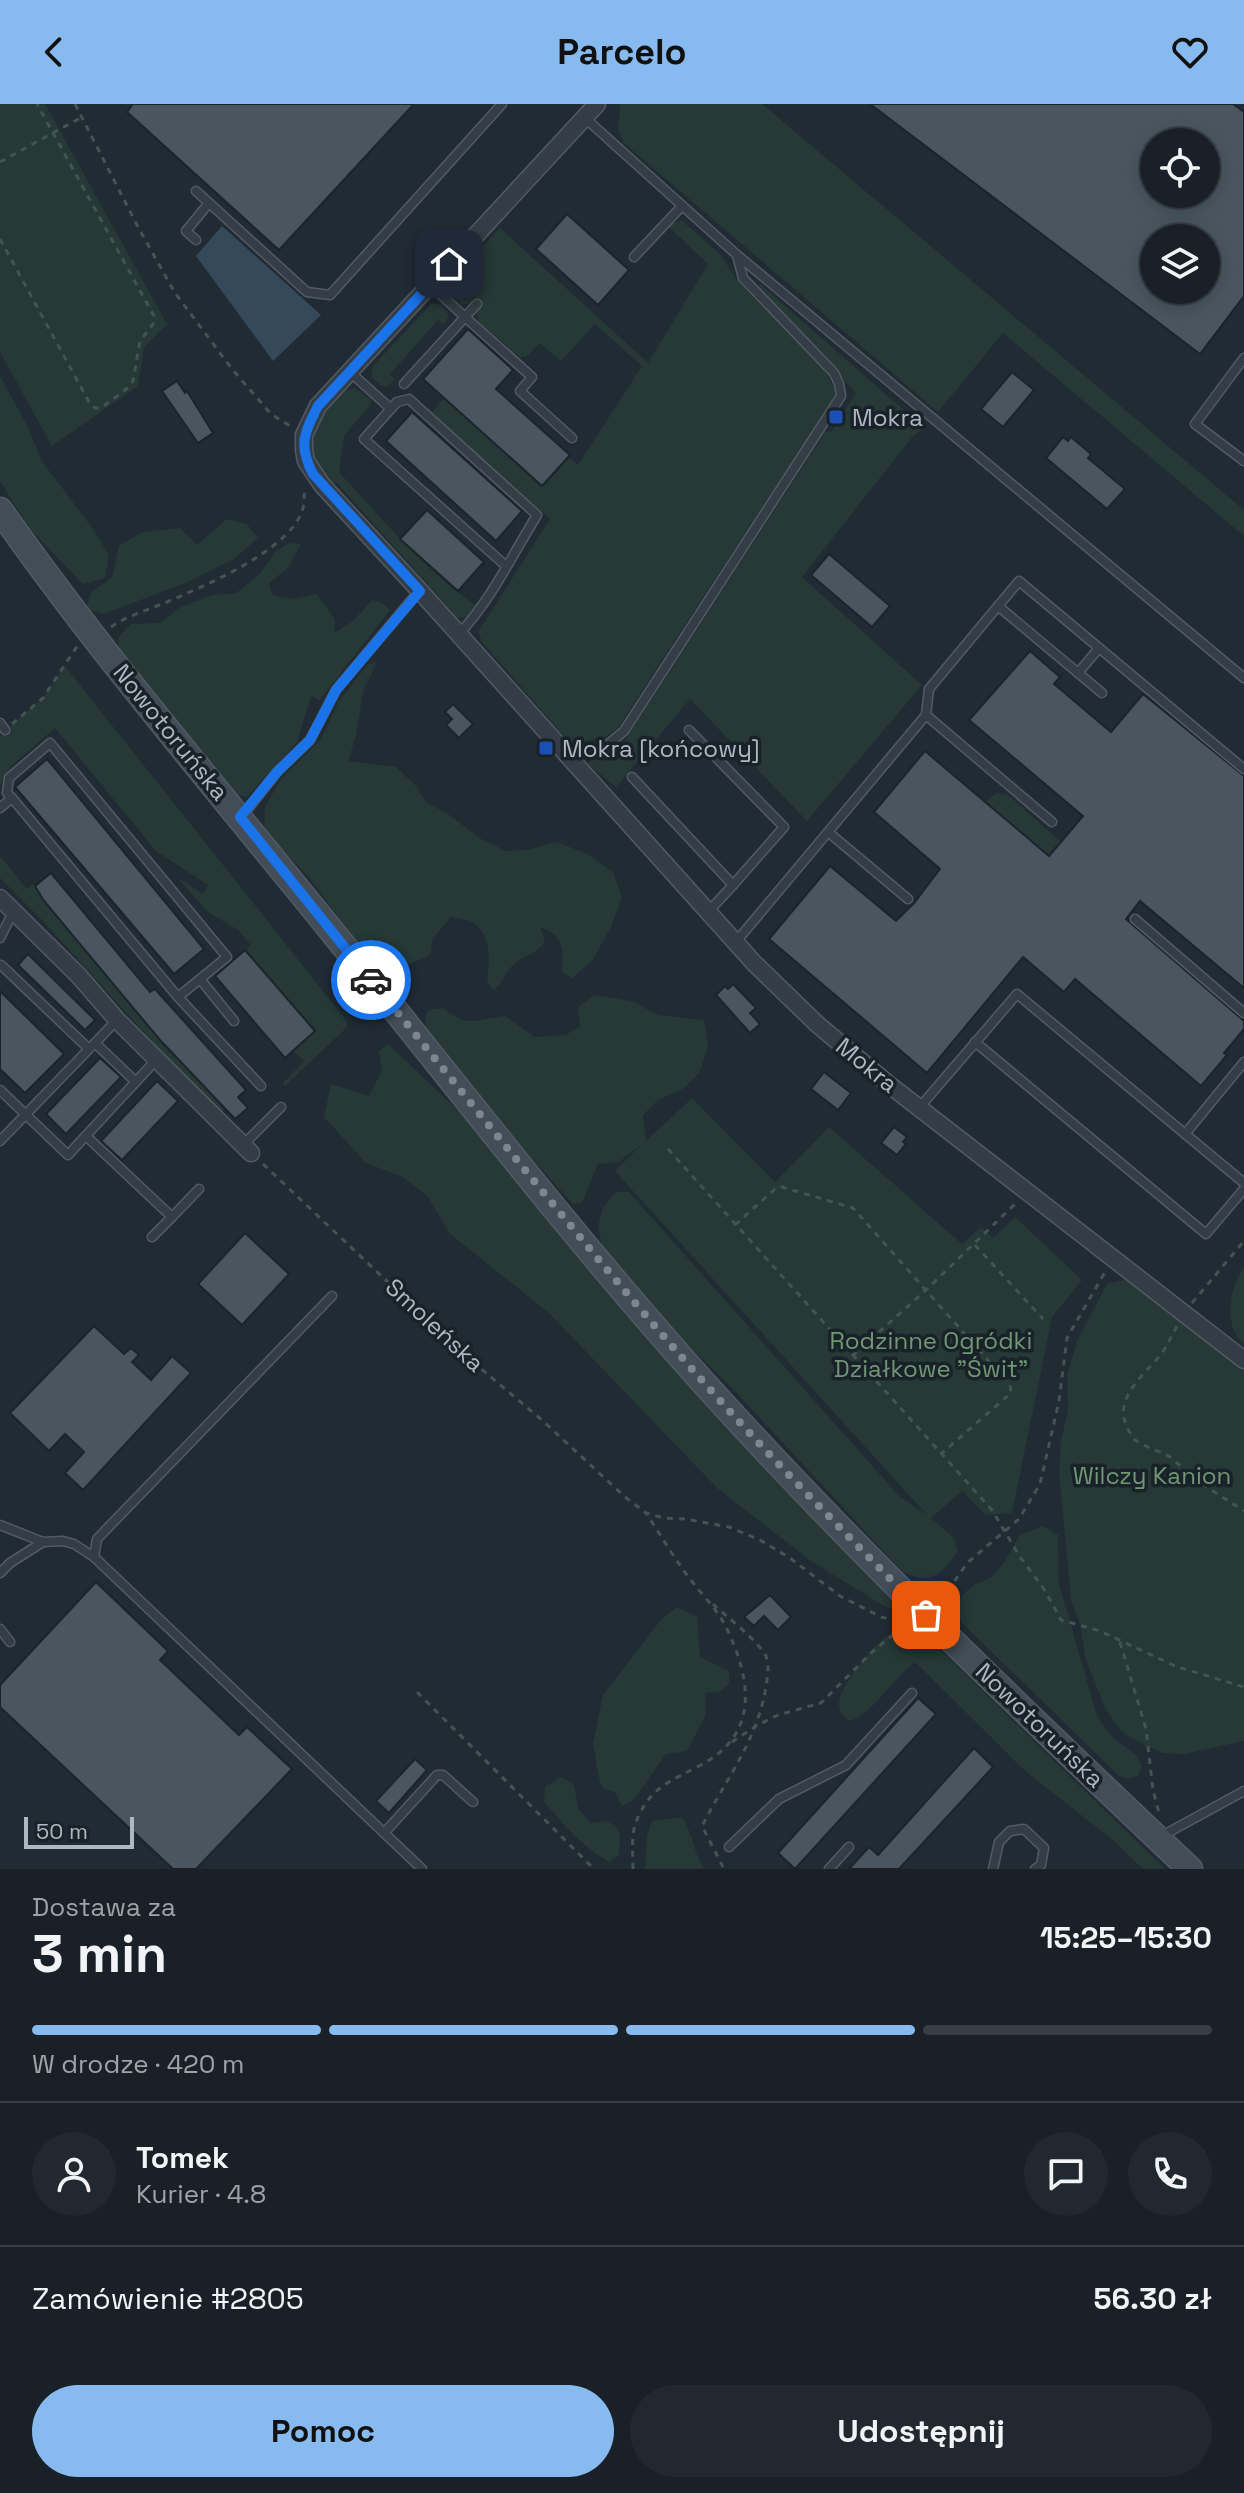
<!DOCTYPE html>
<html lang="pl">
<meta charset="utf-8">
<style>
:root{--surface:#192027;--page:#22282f;--text:#f1f3f6;--muted:#9fa3a7;--line:#373e44;--accent:#87baee}
body{margin:0;font-family:"Space Grotesk",sans-serif;background:var(--page);color:var(--text);height:100vh;display:flex;flex-direction:column;font-size:30px;white-space:nowrap}
*{box-sizing:border-box;margin:0}
p{font-size:26px;color:var(--muted)}
.icon{flex:none;width:44px;height:44px;fill:none;stroke:currentColor;stroke-width:2;stroke-linecap:round;stroke-linejoin:round}
.map{position:relative;height:1765px;overflow:hidden}
.drawer{display:flex;flex-direction:column;background:var(--surface);flex:1}
.drawer>*{flex:none}
.controls{position:absolute;left:1140px;top:24px;display:grid;gap:16px}
.controls a{display:grid;place-items:center;width:80px;height:80px;border-radius:50%;background:var(--surface);box-shadow:0 4px 20px #0003,0 0 0 2px var(--line);font-size:40px}
.scale{position:absolute;left:24px;bottom:20px;width:110px;box-sizing:border-box;padding-left:8px;border:4px solid #aeb8c2;border-top:0;font-size:22px;line-height:28px;white-space:nowrap;color:#aeb8c2;-webkit-text-stroke:6px #1a2229;paint-order:stroke}
.pin{position:absolute;display:grid;place-items:center;width:68px;height:68px;color:#fff;margin:-34px;border-radius:16px;box-shadow:0 4px 12px #0006}
.courier{position:absolute;display:grid;place-items:center;width:80px;height:80px;margin:-40px;border:6px solid #1a73e8;border-radius:50%;background:#fff;color:#222;box-shadow:0 2px 10px #0007}
.headline em{font-style:normal;font-weight:700}
.headline div{display:flex;flex-direction:column-reverse}
.headline{display:flex;align-items:center;justify-content:space-between;height:136px;padding:0 32px}
h1{font-size:52px;font-weight:700;line-height:60px}
.bar{display:grid;grid-template-columns:repeat(4,1fr);gap:12px 8px;align-content:center;height:96px;padding:0 32px}
.bar i{height:10px;border-radius:6px;background:var(--line)}
.bar .on{background:var(--accent)}
.bar p{grid-column:span 4}
.line{display:flex;align-items:center;gap:20px;padding:0 32px;border-top:2px solid var(--line)}
.line div{flex:1}
.round{display:grid;place-items:center;flex:none;width:84px;height:84px;border-radius:42px;background:var(--page)}
.button{display:flex;gap:16px;margin-top:auto;padding:16px 32px}
.button a{flex:1;height:92px;border-radius:48px;background:var(--accent);color:#111;font-size:32px;font-weight:700;line-height:92px;text-align:center}
.button a+a{background:var(--page);color:var(--text)}
header{display:flex;justify-content:space-between;align-items:center;height:104px;padding:0 32px;background:var(--accent);color:#111;font-size:36px;font-weight:700}
.map>svg:first-child{display:block}
.green{fill:#263937}
.water{fill:#36495a}
.building{fill:#495660;stroke:#1c242b;stroke-width:2;fill-rule:evenodd}
.lines{fill:none;stroke-linecap:round;stroke-linejoin:round}
.service-casing{stroke:#525b63;stroke-width:11}
.minor-casing{stroke:#525b63;stroke-width:19}
.secondary-casing{stroke:#525b63;stroke-width:27}
.path{stroke:#425454;stroke-width:3;stroke-dasharray:6 6;stroke-linecap:butt}
.service{stroke:#343d45;stroke-width:8}
.minor{stroke:#343d45;stroke-width:16}
.secondary{stroke:#424d57;stroke-width:24}
.done{stroke:#7d8790;stroke-width:8;stroke-dasharray:0 14.4}
.route{stroke:#1a73e8;stroke-width:10}
.transit-dot{fill:#1a4fb4;stroke:#1a2229;stroke-width:3}
.labels{text-anchor:middle;dominant-baseline:central;stroke-width:7;stroke-linejoin:round;paint-order:stroke}
.poi-label{font-size:24px;fill:#aeb8c2;stroke:#1a2229;text-anchor:start}
.street-label{font-size:24px;fill:#aeb8c2;stroke:#1a2229}
.park-label{font-size:24px;fill:#709674;stroke:#1a2229}
</style>
<header><svg class="icon" aria-label="back" viewBox="0 0 24 24"><path d="M15 5l-7 7 7 7"/></svg>Parcelo<svg class="icon" aria-label="heart" viewBox="0 0 24 24"><path d="M12 20l-8-8c-3-5 5-10 8-4 3-6 11-1 8 4z"/></svg></header>
<div class="map">
<svg width="1244" height="1765" viewBox="0 0 1244 1765">
<rect width="100%" height="100%" fill="#212b34"/>
<!-- green -->
<g class="green">
<path d="M0,0h45l122,220 -23,24 -6,38 -86,60 -52,-94z"/>
<path d="M620,0h142l482,406v26l-241,-203 -65,79 -313,-268 -7,-13z"/>
<path d="M681,116l38,33 18,27 89,92 9,18 -3,10 -215,329 -12,8 -34,7 -89,-102 -4,-10 72,-113 -118,-106 12,-15 98,88 26,-29 10,8 64,-99 -47,-42 -34,37 -21,-18 -13,13 -7,1 -40,-34 -4,-8 5,-9 -7,-7 -6,5 -6,1 -15,-12 -2,-6 55,-59 148,135 60,-99 -40,-38z"/>
<path d="M758,178l166,146 -11,8 -111,141 120,108 -115,136 -117,-122 -74,88 -28,-23 4,-6 21,-5 13,-14 200,-308 5,1 25,-39 -94,-102z"/>
<path d="M432,199c7,0 16,8 17,14l-5,7 -6,-4 -48,54 5,5 -8,8 -5,-1 -10,-9v-10z"/>
<path d="M0,272l29,53 12,31 52,69 16,26 -4,23 -22,6 -53,-55 -30,-48z"/>
<path d="M355,284l16,12v4l-27,32 -5,36c42,46 87,99 136,133l-7,11 -9,2 -8,-3 2,-3 -117,-130 -4,3c-26,-31 -25,-55 2,-84 7,-7 11,-12 21,-13z"/>
<path d="M227,415l20,5 11,14 -24,21 -44,22 -86,33 -18,-5 5,-16 21,-16 7,-31 23,-14 38,-4 17,17z"/>
<path d="M289,439l12,1 -13,24 -19,15 3,12 21,4 24,-5 18,26 -1,13 19,-12 19,-21 10,3 8,7 -71,91 -8,-6 -14,47 -50,55 -16,-4 -112,-146 -1,-9 13,-14 29,-1 19,-15 33,-13 24,-2 22,-17 18,-25z"/>
<path d="M377,558l-14,29 -7,45 -8,25 48,6 20,19 10,16 22,12 33,25 25,12 20,-1 31,-8 30,12 26,18 9,25 -11,30 -19,34 -20,17 -10,-6c1,-24 3,-35 -22,-45l5,15c-12,15 -19,11 -32,23 -10,9 -5,14 -20,25l-6,-10c3,-20 5,-48 -17,-59 -5,-2 -14,-2 -19,-4l-19,22 -1,15 -21,10 -25,4 -29,-27 -47,-64 -45,-46 1,-24 16,-28 40,-40 18,-38 29,-37z"/>
<path d="M65,562l281,354 1,5 -3,5 -59,56 -2,-3 21,-22 -11,-10 22,-20 -70,-81 6,-5 -13,-15 -30,-18 -31,-35 26,17 5,-9 -52,-34 -101,-123 -43,37 -12,21v-49l12,-13 31,-26z"/>
<path d="M996,689l12,2 53,47 -12,14 -63,-54z"/>
<path d="M0,752l27,33 6,-5 128,157 64,69h-8l-9,-7 -164,-181 -44,-44z"/>
<path d="M594,891l38,6 26,14 46,5 4,26 -8,26 -16,16 -26,12 -15,15 3,26 46,-43 83,84 54,-55 133,117 19,-17 12,11 22,-21 67,63 -30,37 -40,196 -26,2 -24,-24 -31,27 23,20 4,13c-16,23 -28,36 -56,20l-171,-184 -73,-71 -56,-71 -4,-18 5,-20 13,-15h13l271,305 27,18 -312,-344 27,-27 -23,18 -21,2 -16,39 -9,1 -94,-104 -52,-68 -2,-16 4,-6 14,-2c26,21 33,11 62,8l30,21 31,-2 14,-9 -2,-19z"/>
<path d="M388,940l79,75 435,486 -13,4 -78,-48 -94,-73 -168,-175 -99,-79 -22,-37 -25,-20 -37,-14 -42,-46 7,-33 38,12 13,-25 -3,-20z"/>
<path d="M1244,1163v77c-22,-17 -14,-58 0,-77z"/>
<path d="M1125,1176l119,85v376l-60,13 -21,-1 -21,-9 -21,-13 -16,-23 -19,-48 -6,-36 -9,-24 -12,-129 2,-30 7,-31 -1,-35 10,-34 30,-57z"/>
<path d="M1043,1422l15,9 1,49 38,132 15,21 25,19 5,9 -4,11 -10,2 -9,-2 -157,-153c-8,-17 -3,-26 12,-38 5,-3 12,-4 17,-8 13,-10 21,-29 29,-42z"/>
<path d="M677,1503l20,10 3,40 29,14v12l-9,9 -15,1 1,21 -19,37 -21,3 -33,47 -11,5 -7,-14 -11,-3 -4,-7 -7,-38 10,-49 58,-75z"/>
<path d="M908,1527l15,2 242,236h-22l-30,-29 -89,-70 -109,-108c-23,17 -39,49 -65,59 -6,-4 -10,-7 -11,-15 -1,-19 38,-68 56,-74 4,-2 9,-1 13,-1z"/>
<path d="M561,1673l13,8 4,23 12,15 15,-2 10,4 5,9 -1,21 -9,7c-27,-14 -46,-38 -66,-60l1,-15z"/>
<path d="M682,1713c12,18 10,34 23,52h-60l2,-33 5,-15z"/>
</g>
<!-- water -->
<path class="water" d="M222,122l99,89 -48,46 -77,-105z"/>
<!-- building -->
<g class="building">
<path d="M133,0h281l-135,146 -152,-138z"/>
<path d="M870,0h363l11,8v184l-44,58zM1154,38h52v52h-52zM1154,134h52v52h-52z"/>
<path d="M567,110l62,56 -31,35 -62,-56z"/>
<path d="M468,225l45,41 -17,19 74,66 -28,31 -119,-107z"/>
<path d="M1012,268l22,18 -31,37 -22,-18z"/>
<path d="M177,277l8,12 2,-2 26,42 -15,10 -36,-52z"/>
<path d="M412,308l110,99 -26,30 -110,-100z"/>
<path d="M1063,333l5,4 3,-4 20,17 -3,4 37,31 -18,20 -61,-51z"/>
<path d="M427,406l57,52 -26,29 -58,-52z"/>
<path d="M829,450l61,52 -18,21 -61,-52z"/>
<path d="M1030,547l30,26 -6,7 57,48 32,-38 101,82v212l-104,-87 -14,18 118,102v8l-20,24 3,2 -26,31 -126,-107 -11,13 -41,-35 -96,116 -158,-134 61,-73 66,55 18,-18 26,-34 -66,-57 51,-61 124,105 34,-40 -114,-96z"/>
<path d="M453,600l20,20 -14,14 -13,-13 6,-6 -7,-7z"/>
<path d="M47,655l157,190 -30,25 -159,-187z"/>
<path d="M51,769l99,119 5,-3 91,101 -8,7 10,11 -13,11 -75,-79 -116,-139 -9,-15z"/>
<path d="M245,846l70,81 -30,27 -70,-82z"/>
<path d="M28,850l67,66 -10,10 -67,-65z"/>
<path d="M733,880l23,24 -6,5 10,11 -10,9 -34,-38 9,-9 3,3z"/>
<path d="M0,887l64,63 -39,39 -25,-24z"/>
<path d="M100,954l21,19 -55,57 -20,-20z"/>
<path d="M824,968l27,21 -13,17 -27,-21z"/>
<path d="M157,977l21,20 -56,59 -21,-19z"/>
<path d="M894,1023l13,10 -4,5 3,2 -9,11 -16,-12z"/>
<path d="M245,1129l44,41 -47,51 -44,-41z"/>
<path d="M94,1222l30,28 7,-6 8,7 -7,7 19,18 21,-24 19,17 -108,117 -18,-17 19,-21 -19,-18 -16,17 -39,-38z"/>
<path d="M96,1478l72,69 -8,9 79,75 8,-8 45,42 -96,100h-23l-173,-162v-22z"/>
<path d="M770,1491l21,22 -13,13 -14,-14 -10,10 -10,-9z"/>
<path d="M918,1594l18,16 -141,155 -17,-16z"/>
<path d="M974,1644l19,19 -94,102h-50l20,-22 9,8z"/>
<path d="M415,1655l12,11 -38,43 -13,-12z"/>
</g>
<g class="lines">
<!-- service casing -->
<g class="service-casing">
<g id="service">
<path d="M585,14l151,136 508,424"/>
<path d="M196,87l111,101 23,3 172,-191"/>
<path d="M196,136l-10,-9 23,-28"/>
<path d="M634,153l48,-51"/>
<path d="M477,200l-12,13 67,60 -12,14 52,47"/>
<path d="M1244,254l-49,66 49,37"/>
<path d="M350,268l41,37"/>
<path d="M404,280l61,-67 -35,-32"/>
<path d="M998,502l21,-25 225,188"/>
<path d="M459,530c32,-34 54,-80 78,-119l-128,-116 -12,3 -33,37 142,127"/>
<path d="M1078,569l21,-25"/>
<path d="M926,611l3,-26 69,-83 104,87"/>
<path d="M0,619l5,7"/>
<path d="M689,626l95,97 -51,58"/>
<path d="M567,651l39,-9 18,-15 217,-335 -2,-12 -5,-11 -91,-95 -6,-23"/>
<path d="M632,673l101,108 -25,27"/>
<path d="M12,694l-5,-5 2,-15 41,-35 177,214 -27,22"/>
<path d="M0,704l12,-10 166,199 83,89"/>
<path d="M243,711l34,-43 33,-32 26,-50 83,-99"/>
<path d="M828,728l80,67"/>
<path d="M1135,815l109,94"/>
<path d="M0,834l13,-26"/>
<path d="M735,839l191,-228 126,107"/>
<path d="M178,893l22,-18 34,42"/>
<path d="M975,938l231,192 38,-45"/>
<path d="M95,939l41,39"/>
<path d="M92,942l25,-26"/>
<path d="M0,986l68,65 89,-96"/>
<path d="M919,1004l98,-114 227,189"/>
<path d="M1185,1030l59,-72"/>
<path d="M86,1032l86,81 27,-28"/>
<path d="M0,1037l89,-92 -88,-84"/>
<path d="M243,1041l38,-38"/>
<path d="M152,1133l20,-20"/>
<path d="M332,1192l-235,243 -3,18 328,312"/>
<path d="M0,1421l43,17 20,-1 11,3 20,13"/>
<path d="M0,1469l10,-10 33,-21"/>
<path d="M0,1525l10,13"/>
<path d="M384,1729l53,-58h6l30,27"/>
<path d="M1162,1737l7,-9 75,-41"/>
<path d="M729,1743l50,-48 67,-34 66,-72"/>
<path d="M829,1765l20,-22"/>
<path d="M993,1765l6,-27 11,-11 14,-2 20,19 -3,17 -6,4"/>
</g>
</g>
<!-- minor casing -->
<g class="minor-casing">
<g id="minor">
<path d="M597,0l-279,302 -14,29v15l2,11 16,24 98,106 334,372 63,61 70,59 357,277"/>
<path d="M0,794l79,78 38,44 134,133"/>
</g>
</g>
<!-- secondary casing -->
<g class="secondary-casing">
<path id="secondary" d="M0,406c101,144 216,278 326,414 124,153 244,310 376,457 154,171 321,330 488,488"/>
</g>
<!-- path -->
<g class="path">
<path d="M75,0l63,123 37,66 57,76 39,45 19,12"/>
<path d="M0,58l82,-45"/>
<path d="M0,135l89,163 6,6h6l28,-21 4,-6 7,-40 13,-17 1,-8 -117,-212"/>
<path d="M111,523c14,-10 34,-16 51,-23 38,-16 126,-52 140,-93 3,-7 2,-17 2,-24"/>
<path d="M12,620l31,-26 35,-53"/>
<path d="M668,1045l324,361 28,47 24,32 17,31 39,11 75,35 69,21"/>
<path d="M263,1060l203,192 77,65 82,76 21,16 18,5 21,1 44,8 31,13 30,18 50,38 41,21 23,5"/>
<path d="M735,1121l40,-36 7,-2 71,21 157,177 1,8 -70,61"/>
<path d="M975,1141l68,74"/>
<path d="M1192,1199l52,-62"/>
<path d="M1177,1222c-5,9 -9,18 -15,27 -15,19 -48,44 -36,71 2,5 5,12 9,16 11,8 31,13 38,19 6,5 6,8 14,11l1,5 56,36"/>
<path d="M852,1252l74,-66 90,-87"/>
<path d="M941,1497l26,-38 52,-44 21,-35 19,-83 8,-63 38,-66"/>
<path d="M713,1500c13,12 46,38 53,52 3,8 2,16 1,24 -7,57 -40,97 -65,146l21,41"/>
<path d="M1120,1538l26,87 7,61 6,23"/>
<path d="M417,1588l177,177"/>
<path d="M732,1638l24,-16 22,-11 43,-12 50,-50 36,-30"/>
<path d="M633,1765c0,-19 -3,-37 6,-54 14,-29 34,-35 60,-49 60,-31 53,-84 28,-137 -10,-21 -27,-36 -40,-54 -15,-20 -27,-41 -41,-62"/>
</g>
<!-- service -->
<use href="#service" class="service"/>
<!-- minor -->
<use href="#minor" class="minor"/>
<!-- secondary -->
<use href="#secondary" class="secondary"/>
</g>
<g class="lines">
<!-- done -->
<path class="done" d="M371,876c109,133 215,269 329,398 72,82 149,159 226,237"/>
<!-- route -->
<path class="route" d="M371,876l-131,-163 37,-45 33,-32 26,-50 84,-99 -107,-117c-15,-29 -9,-41 5,-68l131,-142"/>
</g>
<!-- markers -->
<g class="transit-dot">
<rect x="828" y="305" width="16" height="16" rx="4"/>
<rect x="538" y="636" width="16" height="16" rx="4"/>
</g>
<g class="labels">
<!-- poi labels -->
<g class="poi-label">
<text x="852" y="313">Mokra</text>
<text x="562" y="644">Mokra [końcowy]</text>
</g>
<!-- street labels -->
<g class="street-label">
<text transform="translate(171 628) rotate(51)">Nowotoruńska</text>
<text transform="translate(867 961) rotate(39)">Mokra</text>
<text transform="translate(435 1221) rotate(43)">Smoleńska</text>
<text transform="translate(1040 1621) rotate(44)">Nowotoruńska</text>
</g>
<!-- park labels -->
<g class="park-label">
<text x="931" y="1236">Rodzinne Ogródki<tspan x="931" dy="28">Działkowe "Świt"</tspan></text>
<text x="1152" y="1371">Wilczy Kanion</text>
</g>
</g>
</svg>
<div class="controls">
<a><svg class="icon" aria-label="locate" viewBox="0 0 24 24"><circle cx="12" cy="12" r="6"/><path d="M12 2v4M12 18v4M2 12h4M18 12h4"/></svg></a>
<a><svg class="icon" aria-label="layers" viewBox="0 0 24 24"><path d="M12 4l9 5-9 5-9-5zM3 14l9 5 9-5"/></svg></a>
</div>
<div class="scale">50 m</div>
<div class="pin" style="left:926px;top:1511px;background:#ea580c"><svg class="icon" aria-label="bag" viewBox="0 0 24 24"><path d="M5 8h14l-1 12H6zM9 8a3 3 0 0 1 6 0"/></svg></div>
<div class="pin" style="left:449px;top:160px;background:#1f2937"><svg class="icon" aria-label="home" viewBox="0 0 24 24"><path d="M3 11l9-7 9 7M6 9v11h12V9"/></svg></div>
<div class="courier" style="left:371px;top:876px"><svg class="icon" aria-label="car" viewBox="0 0 24 24"><path d="M5 17H2v-5l4-1 3-4h7l3 4 3 1v5h-3M9 17h6M6 11h13"/><circle cx="7" cy="17" r="2"/><circle cx="17" cy="17" r="2"/></svg></div>
</div>
<section class="drawer">
<div class="headline"><div><h1>3 min</h1><p>Dostawa za</p></div><em>15:25–15:30</em></div>
<div class="bar"><i class="on"></i><i class="on"></i><i class="on"></i><i></i><p>W drodze · 420 m</p></div>
<div class="line" style="height:144px"><a class="round"><svg class="icon" aria-label="person" viewBox="0 0 24 24"><circle cx="12" cy="8" r="4"/><path d="M4 21q1-7 8-7t8 7"/></svg></a><div><b>Tomek</b><p>Kurier · 4.8</p></div><a class="round"><svg class="icon" aria-label="chat" viewBox="0 0 24 24"><path d="M4 5h16v11H9l-5 4z"/></svg></a><a class="round"><svg class="icon" aria-label="phone" viewBox="0 0 24 24"><path d="M5 4h4l2 5-3 2q2 4 5 5l2-3 5 2v4C11 20 4 13 5 4z"/></svg></a></div>
<div class="line" style="height:104px"><div>Zamówienie #2805</div><b>56.30 zł</b></div>
<div class="button"><a>Pomoc</a><a>Udostępnij</a></div>
</section>
